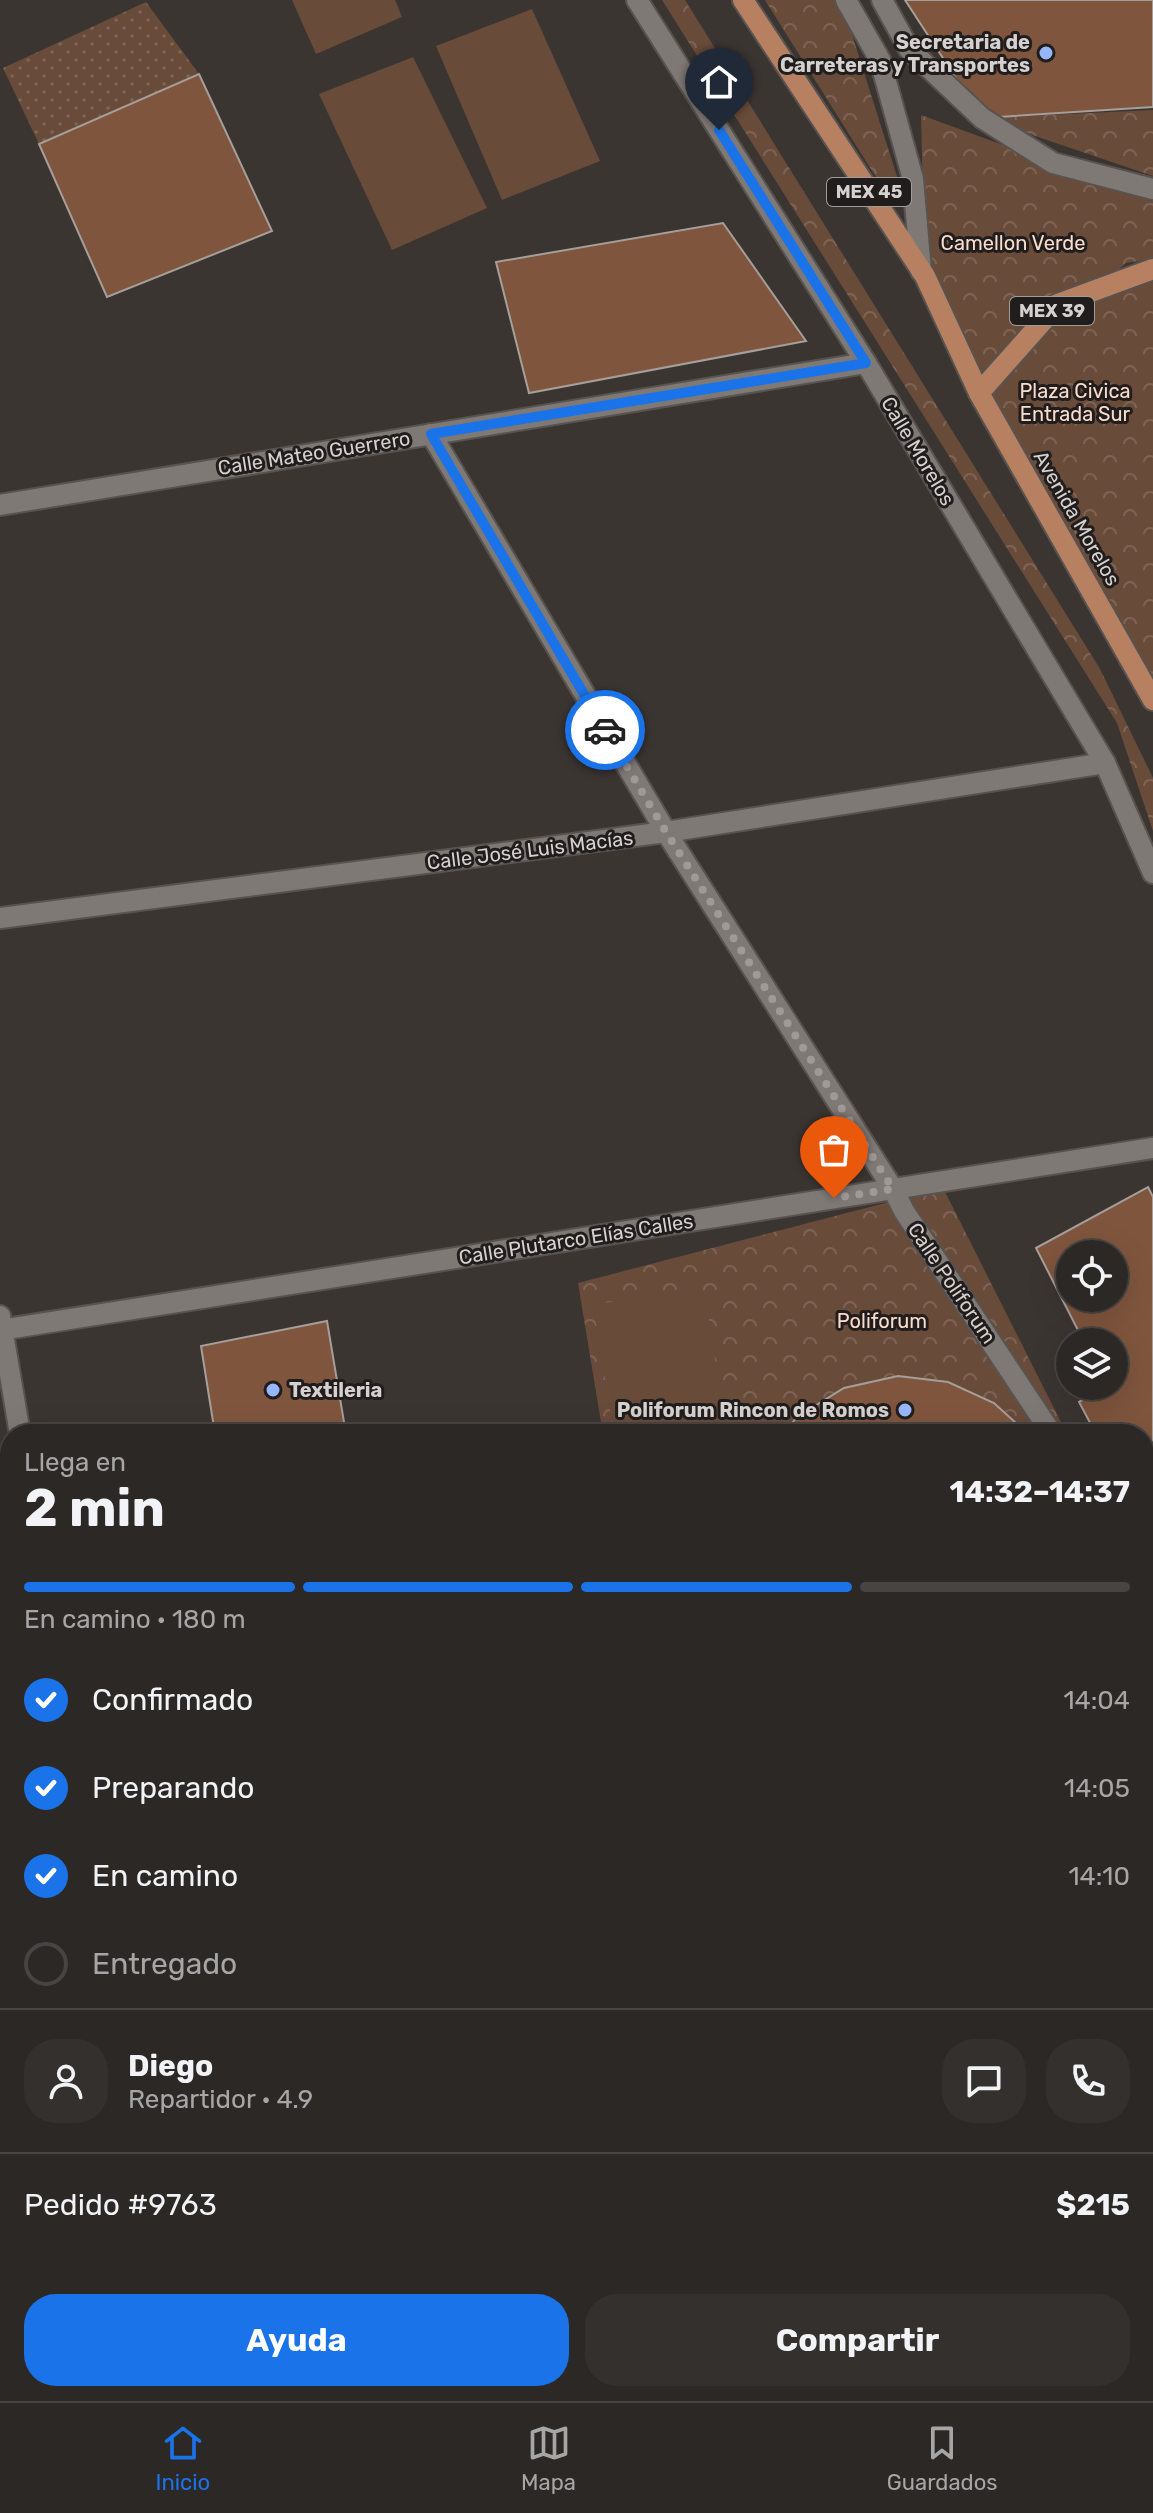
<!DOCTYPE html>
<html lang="es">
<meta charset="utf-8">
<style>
:root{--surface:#2c2826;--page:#34302e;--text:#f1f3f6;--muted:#a6a6a7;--line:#484443;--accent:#1a73e8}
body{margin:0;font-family:Rubik,sans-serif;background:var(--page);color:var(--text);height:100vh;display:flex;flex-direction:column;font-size:30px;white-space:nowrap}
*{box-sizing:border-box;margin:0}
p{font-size:26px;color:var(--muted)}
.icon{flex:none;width:44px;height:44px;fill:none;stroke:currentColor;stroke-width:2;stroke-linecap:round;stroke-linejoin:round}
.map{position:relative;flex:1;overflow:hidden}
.details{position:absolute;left:0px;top:1424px;width:1154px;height:978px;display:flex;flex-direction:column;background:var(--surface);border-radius:32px 32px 0 0;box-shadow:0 8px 32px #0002,0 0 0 2px var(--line)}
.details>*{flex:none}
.tools{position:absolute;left:1056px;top:1240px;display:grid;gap:16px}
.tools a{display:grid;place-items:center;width:72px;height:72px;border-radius:50%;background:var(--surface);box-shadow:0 8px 32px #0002,0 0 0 2px var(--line);font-size:40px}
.pin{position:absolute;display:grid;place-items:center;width:68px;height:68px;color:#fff;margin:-82px -34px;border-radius:50% 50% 50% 0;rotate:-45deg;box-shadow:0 0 8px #0007}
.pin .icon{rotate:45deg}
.courier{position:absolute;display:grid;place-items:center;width:80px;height:80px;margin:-40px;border:6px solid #1a73e8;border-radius:50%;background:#fff;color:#222;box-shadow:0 2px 10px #0007}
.overview em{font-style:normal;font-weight:700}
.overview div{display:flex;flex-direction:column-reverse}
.overview{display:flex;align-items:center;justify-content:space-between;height:136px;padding:0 24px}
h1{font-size:52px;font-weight:700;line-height:60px}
.bar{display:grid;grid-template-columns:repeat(4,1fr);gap:12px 8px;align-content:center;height:96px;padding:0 24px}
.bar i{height:10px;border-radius:6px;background:var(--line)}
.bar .current{background:var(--accent)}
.bar p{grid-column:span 4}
.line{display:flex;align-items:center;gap:20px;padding:0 24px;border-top:2px solid var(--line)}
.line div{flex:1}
.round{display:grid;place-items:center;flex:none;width:84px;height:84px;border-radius:32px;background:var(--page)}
ol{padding:0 24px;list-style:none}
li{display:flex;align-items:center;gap:24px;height:88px}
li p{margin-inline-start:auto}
li .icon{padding:8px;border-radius:50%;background:var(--accent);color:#fff;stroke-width:4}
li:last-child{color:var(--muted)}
li i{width:44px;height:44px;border:4px solid var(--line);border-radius:50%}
.cta{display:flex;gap:16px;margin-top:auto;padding:16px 24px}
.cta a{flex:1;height:92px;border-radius:32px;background:var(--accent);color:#fff;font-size:32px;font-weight:700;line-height:92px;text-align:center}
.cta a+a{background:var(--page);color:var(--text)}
.menu{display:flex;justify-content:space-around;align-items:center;height:112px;border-top:2px solid var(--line);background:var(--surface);font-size:22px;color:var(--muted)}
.menu a{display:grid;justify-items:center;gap:4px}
.menu .current{color:var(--accent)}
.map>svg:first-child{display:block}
.park{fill:url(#park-crowns)}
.garden{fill:url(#garden-dots)}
.pitch{fill:#694b3a}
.building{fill:#7f553d;stroke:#a59e9a;stroke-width:2;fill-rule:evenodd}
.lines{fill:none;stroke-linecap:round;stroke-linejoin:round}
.minor-casing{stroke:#585350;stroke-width:24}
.major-casing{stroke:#585350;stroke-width:24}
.minor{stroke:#7f7975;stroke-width:20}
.major{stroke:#b68061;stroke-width:20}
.done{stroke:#9f9a98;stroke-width:8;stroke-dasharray:0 14.4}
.route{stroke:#1a73e8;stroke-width:10}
.poi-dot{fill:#97b6fd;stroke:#201d1c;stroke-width:3}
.labels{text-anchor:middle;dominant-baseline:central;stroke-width:6;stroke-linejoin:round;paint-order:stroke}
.shield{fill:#201d1c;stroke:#9f9b99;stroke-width:2}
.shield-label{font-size:18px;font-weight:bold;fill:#d5d1cf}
.poi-label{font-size:20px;font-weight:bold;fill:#d5d1cf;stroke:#201d1c;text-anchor:end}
.park-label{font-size:20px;fill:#fadccd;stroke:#201d1c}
.street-label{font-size:20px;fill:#d5d1cf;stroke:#201d1c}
</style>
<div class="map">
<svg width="1153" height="2401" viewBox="0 0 1153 2401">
<defs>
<pattern id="park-crowns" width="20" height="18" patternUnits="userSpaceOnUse" patternTransform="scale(2)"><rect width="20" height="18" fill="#694b3a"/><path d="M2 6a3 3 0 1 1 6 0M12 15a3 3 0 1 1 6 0" fill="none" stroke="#7e6455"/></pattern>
<pattern id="garden-dots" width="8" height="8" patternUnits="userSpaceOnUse" patternTransform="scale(2)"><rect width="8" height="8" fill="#694b3a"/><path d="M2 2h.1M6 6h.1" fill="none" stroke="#7e6455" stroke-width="1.8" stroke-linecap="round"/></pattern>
</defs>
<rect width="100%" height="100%" fill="#3b3532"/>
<!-- park -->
<g class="park">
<path d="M662,0h23l415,669 53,109v53l-36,-108z"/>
<path d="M765,0h76l65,205 -17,-7z"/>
<path d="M1153,110v66l-171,-58z"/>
<path d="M921,115l232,85v59l-27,4 -29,26 56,-20v430l-228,-423z"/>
<path d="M943,1188l124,246h-464l-25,-151z"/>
</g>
<!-- garden -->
<path class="garden" d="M146,2l53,72 -160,70 -36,-76z"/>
<!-- pitch -->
<g class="pitch">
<path d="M292,0h103l7,17 -86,37z"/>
<path d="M532,9l68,152 -98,39 -66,-154z"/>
<path d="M413,57l74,151 -95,42 -73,-156z"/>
<path d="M705,1293l21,141h-112l-21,-130z"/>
</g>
<!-- building -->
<g class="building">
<path d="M905,0h248v107l-171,11z"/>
<path d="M199,74l73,157 -165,66 -68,-153z"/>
<path d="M723,223l83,118 -277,52 -33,-131z"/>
<path d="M1148,1187l5,10v338l-4,2 -5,-9v-94h-48l-17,-32 28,-16h7v-44h-30l-48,-94zM1070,1254h44v44h-44z"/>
<path d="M327,1321l19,113h-131l-14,-88z"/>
<path d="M898,1376l50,6 46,21 34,31h-245l14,-17 47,-29z"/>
</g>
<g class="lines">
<!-- minor casing -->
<g class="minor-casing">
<g id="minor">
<path d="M637,0l229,363 239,400 48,110"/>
<path d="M846,0l34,60 33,119 8,92"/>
<path d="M882,0l27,49 73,69 71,45 100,26"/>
<path d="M431,434l235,398 227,357 11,22 148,223"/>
<path d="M0,505l866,-142"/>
<path d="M0,918l666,-86 439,-69"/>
<path d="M0,1316l20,118"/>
<path d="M0,1330l1153,-182"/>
<path d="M1144,1573l8,31 1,25"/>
<path d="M1144,1686l9,-21"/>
</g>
</g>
<!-- major casing -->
<g class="major-casing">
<g id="major">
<path d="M743,0l182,276 54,117 174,307"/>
<path d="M979,393l79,-89 95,-35"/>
</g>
</g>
<!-- minor -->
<use href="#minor" class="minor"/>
<!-- major -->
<use href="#major" class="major"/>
</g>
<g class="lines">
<!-- done -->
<path class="done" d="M605,730l61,102 227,357 -59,9"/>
<!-- route -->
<path class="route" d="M605,730l-174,-296 435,-71 -147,-233"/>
</g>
<!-- markers -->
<g class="poi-dot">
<circle cx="1046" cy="53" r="8"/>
<circle cx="273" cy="1390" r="8"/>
<circle cx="905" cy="1410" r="8"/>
</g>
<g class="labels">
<!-- shield labels -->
<g class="shield">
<rect x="827" y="178" width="84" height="28" rx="6"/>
<rect x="1010" y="297" width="84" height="28" rx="6"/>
</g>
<g class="shield-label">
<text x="869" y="192">MEX 45</text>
<text x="1052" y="311">MEX 39</text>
</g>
<!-- poi labels -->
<g class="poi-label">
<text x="1030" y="42">Secretaria de<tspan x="1030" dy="23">Carreteras y Transportes</tspan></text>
<text x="289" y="1390" text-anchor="start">Textileria</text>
<text x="889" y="1410">Poliforum Rincon de Romos</text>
</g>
<!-- park labels -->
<g class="park-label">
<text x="1013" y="243">Camellon Verde</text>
<text x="1075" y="391">Plaza Civica<tspan x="1075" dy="23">Entrada Sur</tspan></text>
<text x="882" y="1321">Poliforum</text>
</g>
<!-- street labels -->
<g class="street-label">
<text transform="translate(918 451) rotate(59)">Calle Morelos</text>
<text transform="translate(314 453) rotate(-9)">Calle Mateo Guerrero</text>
<text transform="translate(1077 518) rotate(60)">Avenida Morelos</text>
<text transform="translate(530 850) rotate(-7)">Calle José Luis Macías</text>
<text transform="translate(576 1239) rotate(-9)">Calle Plutarco Elías Calles</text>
<text transform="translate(952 1283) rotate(56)">Calle Poliforum</text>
</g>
</g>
</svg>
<div class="tools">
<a><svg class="icon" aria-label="locate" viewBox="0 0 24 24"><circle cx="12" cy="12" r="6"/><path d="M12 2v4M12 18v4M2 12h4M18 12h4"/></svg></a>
<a><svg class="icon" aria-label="layers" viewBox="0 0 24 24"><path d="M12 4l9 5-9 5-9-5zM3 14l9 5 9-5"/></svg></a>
</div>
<div class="pin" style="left:834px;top:1198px;background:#ea580c"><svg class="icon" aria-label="bag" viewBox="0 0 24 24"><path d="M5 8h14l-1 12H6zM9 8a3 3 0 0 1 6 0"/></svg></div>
<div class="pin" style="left:719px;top:130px;background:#1f2937"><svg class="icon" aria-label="home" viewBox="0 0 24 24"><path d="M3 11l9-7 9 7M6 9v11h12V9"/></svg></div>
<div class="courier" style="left:605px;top:730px"><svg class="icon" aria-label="car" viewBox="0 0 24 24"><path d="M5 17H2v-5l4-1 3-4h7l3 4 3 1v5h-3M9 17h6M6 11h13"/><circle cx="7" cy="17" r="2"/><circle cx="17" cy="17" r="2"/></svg></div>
<section class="details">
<div class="overview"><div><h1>2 min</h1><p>Llega en</p></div><em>14:32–14:37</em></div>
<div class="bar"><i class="current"></i><i class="current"></i><i class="current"></i><i></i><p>En camino · 180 m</p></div>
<ol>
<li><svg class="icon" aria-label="check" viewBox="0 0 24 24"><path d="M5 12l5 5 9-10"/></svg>Confirmado<p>14:04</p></li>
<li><svg class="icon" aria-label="check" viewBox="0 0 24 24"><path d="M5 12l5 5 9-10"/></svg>Preparando<p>14:05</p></li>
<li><svg class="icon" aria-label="check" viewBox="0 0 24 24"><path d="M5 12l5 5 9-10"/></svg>En camino<p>14:10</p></li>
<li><i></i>Entregado</li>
</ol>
<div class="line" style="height:144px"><a class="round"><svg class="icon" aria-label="person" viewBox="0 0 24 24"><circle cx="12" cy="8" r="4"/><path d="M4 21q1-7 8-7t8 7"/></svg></a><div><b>Diego</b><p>Repartidor · 4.9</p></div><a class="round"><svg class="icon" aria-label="chat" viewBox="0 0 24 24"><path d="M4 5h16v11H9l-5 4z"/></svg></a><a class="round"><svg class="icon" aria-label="phone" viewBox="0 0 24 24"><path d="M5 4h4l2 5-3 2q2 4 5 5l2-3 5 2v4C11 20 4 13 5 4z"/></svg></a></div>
<div class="line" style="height:104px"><div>Pedido #9763</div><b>$215</b></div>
<div class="cta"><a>Ayuda</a><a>Compartir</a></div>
</section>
</div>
<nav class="menu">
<a class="current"><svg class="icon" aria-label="home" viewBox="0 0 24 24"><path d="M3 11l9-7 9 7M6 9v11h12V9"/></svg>Inicio</a>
<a><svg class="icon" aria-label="map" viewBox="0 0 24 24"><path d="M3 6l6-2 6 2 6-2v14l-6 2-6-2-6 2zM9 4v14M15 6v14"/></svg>Mapa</a>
<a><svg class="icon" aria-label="saved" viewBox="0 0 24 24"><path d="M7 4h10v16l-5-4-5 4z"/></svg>Guardados</a>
</nav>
